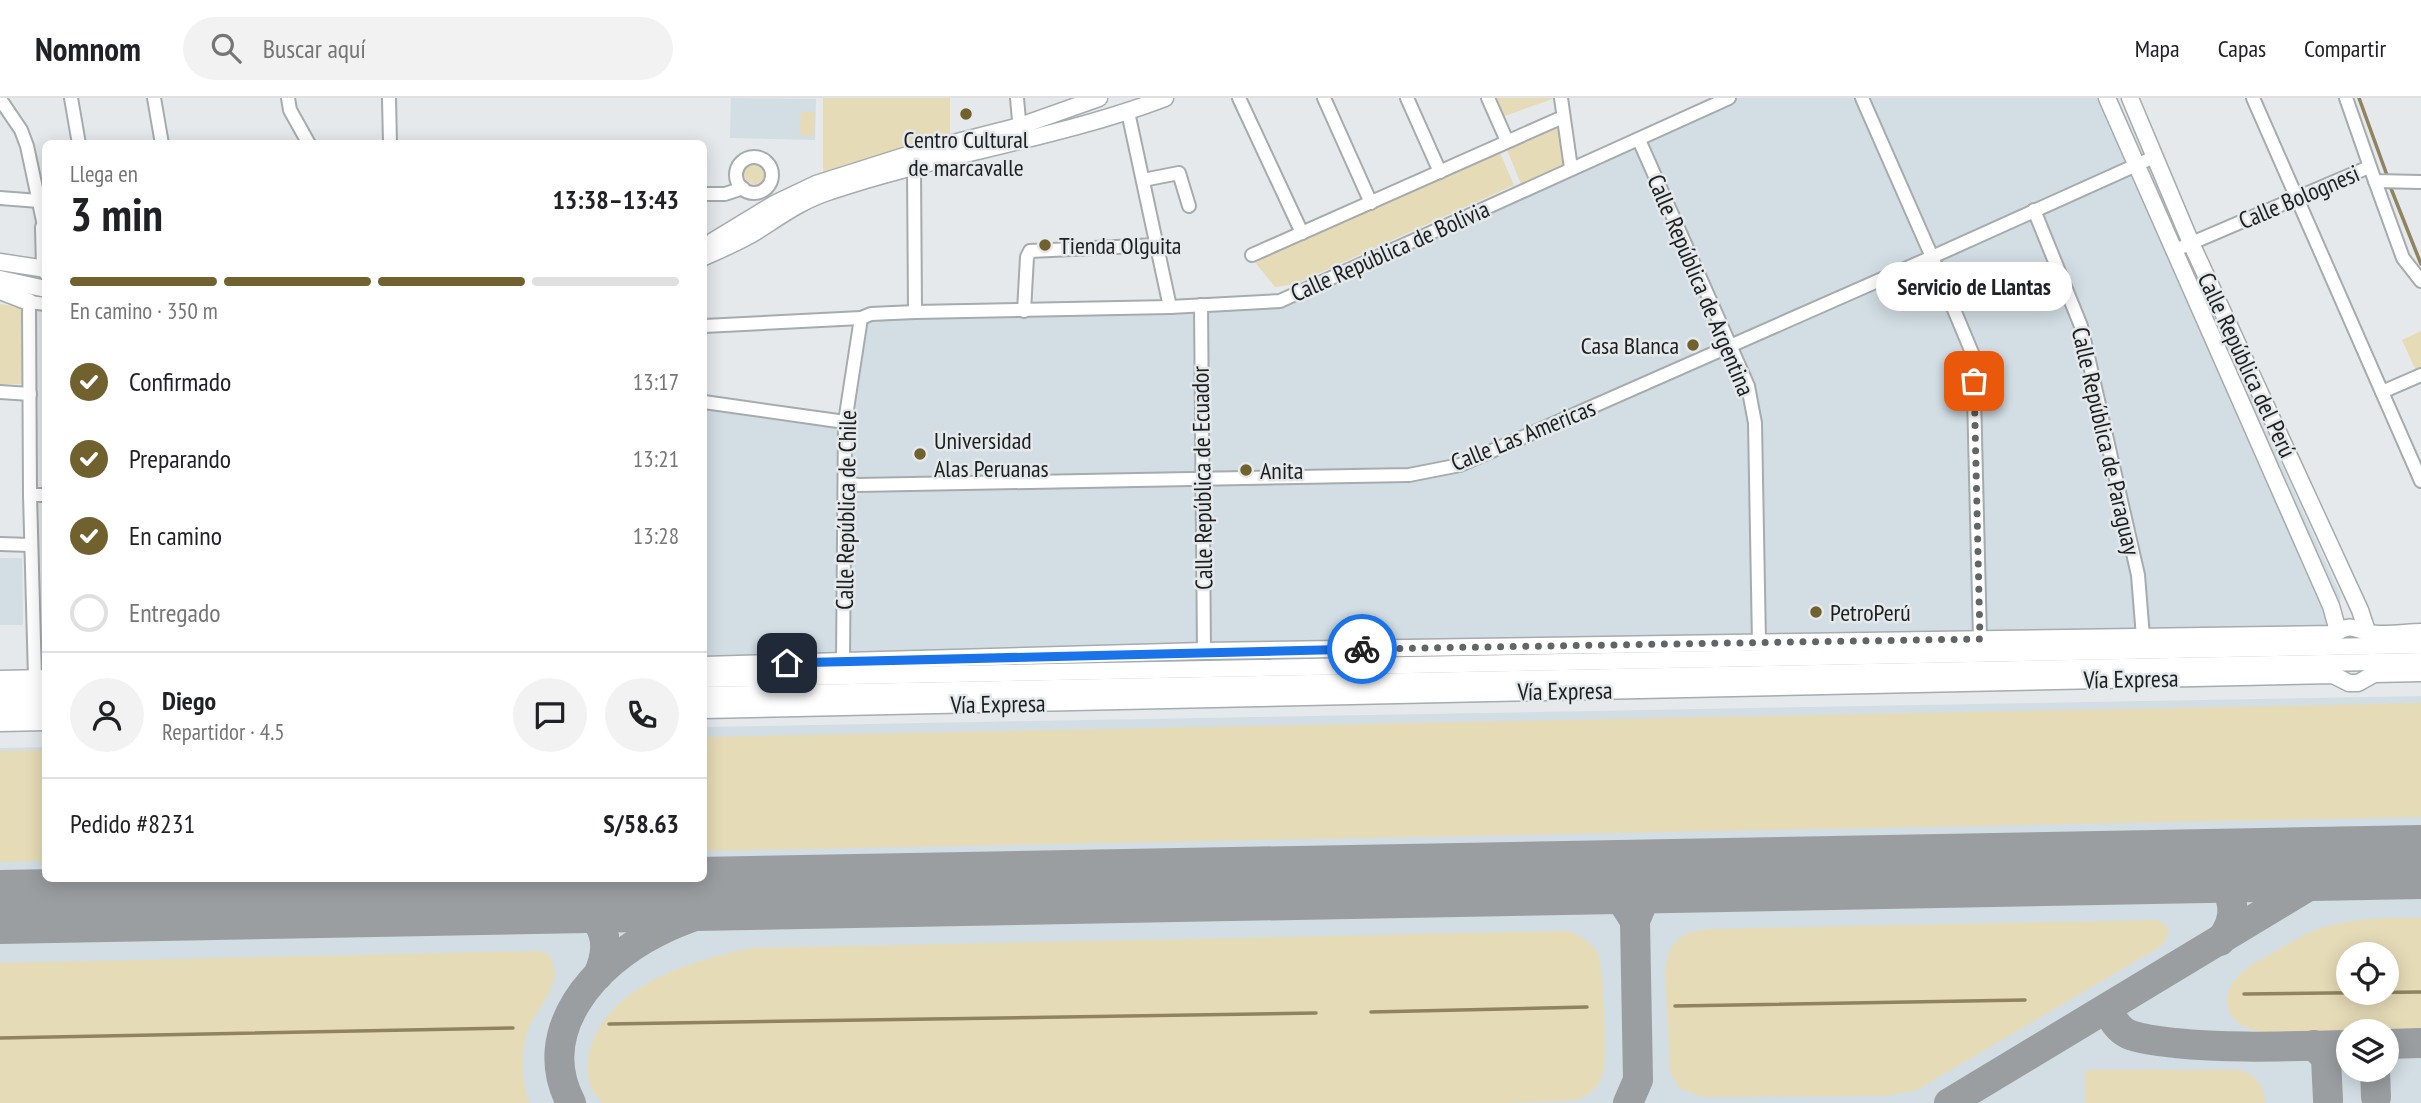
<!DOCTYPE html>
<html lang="es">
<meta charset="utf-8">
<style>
:root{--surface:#fff;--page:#f2f2f2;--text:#202124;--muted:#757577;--line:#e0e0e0;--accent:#71612f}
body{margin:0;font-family:"PT Sans Narrow",sans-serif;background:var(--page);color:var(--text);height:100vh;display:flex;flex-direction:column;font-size:26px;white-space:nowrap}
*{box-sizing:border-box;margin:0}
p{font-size:23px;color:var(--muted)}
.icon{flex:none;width:38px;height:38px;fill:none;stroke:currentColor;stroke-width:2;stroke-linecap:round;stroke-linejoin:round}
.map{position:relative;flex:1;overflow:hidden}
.sheet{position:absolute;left:42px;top:42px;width:665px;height:742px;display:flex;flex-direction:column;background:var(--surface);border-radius:10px;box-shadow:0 4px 18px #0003}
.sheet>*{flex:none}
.tools{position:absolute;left:2336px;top:844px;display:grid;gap:14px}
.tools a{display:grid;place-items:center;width:63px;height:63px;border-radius:50%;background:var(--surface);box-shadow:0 4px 18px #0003;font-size:35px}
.pin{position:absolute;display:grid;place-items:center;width:60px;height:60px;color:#fff;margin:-30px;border-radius:14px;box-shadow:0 4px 10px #0006}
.courier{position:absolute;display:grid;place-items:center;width:70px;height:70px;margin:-35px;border:5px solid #1a73e8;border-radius:50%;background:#fff;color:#222;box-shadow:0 2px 9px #0007}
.bubble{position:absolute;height:49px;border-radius:24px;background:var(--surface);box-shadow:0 4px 18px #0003;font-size:23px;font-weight:600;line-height:49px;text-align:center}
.overview em{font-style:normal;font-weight:600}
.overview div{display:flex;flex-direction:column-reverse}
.overview{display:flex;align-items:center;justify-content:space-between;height:119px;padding:0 28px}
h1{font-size:46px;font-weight:600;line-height:52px}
.bar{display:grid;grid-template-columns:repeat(4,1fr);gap:10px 7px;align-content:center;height:84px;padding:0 28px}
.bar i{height:9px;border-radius:5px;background:var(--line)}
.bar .selected{background:var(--accent)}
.bar p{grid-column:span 4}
.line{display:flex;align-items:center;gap:18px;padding:0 28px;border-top:2px solid var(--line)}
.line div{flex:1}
.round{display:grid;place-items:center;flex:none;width:74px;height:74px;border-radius:37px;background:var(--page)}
ol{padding:0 28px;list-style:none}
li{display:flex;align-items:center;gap:21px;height:77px}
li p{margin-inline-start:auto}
li .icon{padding:7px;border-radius:50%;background:var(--accent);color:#fff;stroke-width:4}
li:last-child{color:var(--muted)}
li i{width:38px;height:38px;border:4px solid var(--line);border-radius:50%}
header{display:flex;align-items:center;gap:42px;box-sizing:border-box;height:98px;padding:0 35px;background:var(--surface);border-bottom:2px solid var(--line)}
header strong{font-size:33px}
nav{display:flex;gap:38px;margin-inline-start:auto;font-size:24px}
.search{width:490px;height:63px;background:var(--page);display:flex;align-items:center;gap:18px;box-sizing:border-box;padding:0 24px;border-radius:38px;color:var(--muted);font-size:26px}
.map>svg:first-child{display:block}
.built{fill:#d2dee4;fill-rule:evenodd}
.green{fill:#e6dbb7;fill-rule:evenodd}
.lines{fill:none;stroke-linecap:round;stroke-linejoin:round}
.stream{stroke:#8f845f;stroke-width:3.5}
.taxiway{stroke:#9b9ea0;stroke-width:30}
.runway{stroke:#9b9ea0;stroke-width:74}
.minor-casing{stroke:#a6abad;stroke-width:16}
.major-casing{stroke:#a6abad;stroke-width:19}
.minor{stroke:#fff;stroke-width:12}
.major{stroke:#fff;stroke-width:16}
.done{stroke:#626566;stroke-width:7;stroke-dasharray:0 12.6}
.route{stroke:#1a73e8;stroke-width:9}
.poi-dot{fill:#71612f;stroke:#e5e9eb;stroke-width:2.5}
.labels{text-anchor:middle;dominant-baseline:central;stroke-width:5;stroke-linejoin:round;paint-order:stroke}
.poi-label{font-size:24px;fill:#1c1e1f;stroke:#e5e9eb;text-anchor:start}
.street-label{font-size:24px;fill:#1c1e1f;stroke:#e5e9eb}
</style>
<header>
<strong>Nomnom</strong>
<div class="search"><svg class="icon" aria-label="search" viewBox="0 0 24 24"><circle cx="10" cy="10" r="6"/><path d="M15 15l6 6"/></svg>Buscar aquí</div>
<nav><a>Mapa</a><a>Capas</a><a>Compartir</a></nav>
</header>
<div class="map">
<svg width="2421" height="1005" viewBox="0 0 2421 1005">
<rect width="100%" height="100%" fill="#e5e9eb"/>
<!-- built -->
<g class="built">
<path d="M731,0l85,1 -1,41 -85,-2z"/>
<path d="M1720,0h398l223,498 -13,47 -1624,32v-272l138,21 12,-109 449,-20z"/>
<path d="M0,460h22l1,67h-23z"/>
<path d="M2421,598v407h-2421v-355l45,-1 1,131h658v-151zM2348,856h39v38h-39zM2348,933h39v38h-39z"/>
</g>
<!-- green -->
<g class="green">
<path d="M823,0h127v39l-127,38z"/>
<path d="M1494,0h61l-53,19z"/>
<path d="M801,14h14l-1,24 -14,-1z"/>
<path d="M1561,21l7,44 -47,21 -16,-39z"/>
<path d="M1500,55l14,32 -219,99 -20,3 -21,-26z"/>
<circle cx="755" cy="75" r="11"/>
<path d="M0,206l22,3 1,77h-23z"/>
<path d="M2421,233v38l-5,2 -14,-31z"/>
<path d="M2421,605v114l-1717,34v-114z"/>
<path d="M45,652v111l-45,1v-111z"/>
<path d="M2421,820v111l-157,3c-14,-2 -30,-7 -35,-22 -10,-32 29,-49 51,-61 13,-7 25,-16 39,-20 33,-12 67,-11 102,-11zM2348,856h39v38h-39z"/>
<path d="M2157,822l10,6 2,7 -6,12 -246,145 -30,6 -185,1 -23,-9 -9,-17 -5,-101 4,-18 8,-12 11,-7 20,-4z"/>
<path d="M1568,833c13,5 22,10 30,23 6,11 8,98 6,114 -2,16 -13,27 -27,32l-74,3h-900c-14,-13 -18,-30 -14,-49 16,-69 102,-93 162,-106z"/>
<path d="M538,853l9,2c23,26 -11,54 -20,79 -6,21 -6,51 3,71h-530v-140z"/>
<path d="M2085,972h155c16,6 25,16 25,33h-180z"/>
</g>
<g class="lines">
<!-- stream -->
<g class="stream">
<path d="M2359,0l29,80"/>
<path d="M2390,88l31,78"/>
<path d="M2244,896l177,-2"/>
<path d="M1675,908l350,-6"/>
<path d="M1371,914l216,-5"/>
<path d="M609,926l707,-11"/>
<path d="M0,940l513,-10"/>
</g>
<!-- taxiway -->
<g class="taxiway">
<path d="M2215,768c15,28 28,47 5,75"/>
<path d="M1607,779l28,44"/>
<path d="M546,799c45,4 73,33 52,78"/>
<path d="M2107,911c5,9 10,20 21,25 14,6 32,7 47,9 58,6 116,3 173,2"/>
<path d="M2387,946l34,-1"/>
<path d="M2314,947l12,13 2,42"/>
<path d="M2375,971l1,28"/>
<path d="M571,1005c-38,-72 24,-140 86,-171 37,-19 78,-28 117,-40"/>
<path d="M1628,1005l10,-23 -3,-159 8,-19 9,-13 13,-13"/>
<path d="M1949,1005l398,-240"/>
</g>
<!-- runway -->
<path class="runway" d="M0,809l2421,-45"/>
<!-- minor casing -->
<g class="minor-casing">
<g id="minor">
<path d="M71,0l8,46"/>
<path d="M154,0l8,46"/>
<path d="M288,0l2,12 19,34"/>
<path d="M389,0l1,46"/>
<path d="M1017,0l3,34"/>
<path d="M1239,0l63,135"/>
<path d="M1324,0l47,105"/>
<path d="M1407,0l33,74"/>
<path d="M1488,0l19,43"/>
<path d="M1561,0l10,70"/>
<path d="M1862,0l70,159 41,98 7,284"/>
<path d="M2253,0l168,383"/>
<path d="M2346,0l29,83 46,1"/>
<path d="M0,1l21,31 6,16 19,89"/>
<path d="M1128,14l42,195"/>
<path d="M1639,42l109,246 7,37 4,220"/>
<circle cx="754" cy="77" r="18"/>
<path d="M914,68l1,146"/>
<path d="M1143,82l36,-7 10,33"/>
<path d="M2375,83l28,77 18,23"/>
<path d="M704,96h21l18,-6"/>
<path d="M0,100l39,3"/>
<path d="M2034,112l47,116 57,249 5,62"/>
<path d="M42,129l1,41 3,6"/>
<path d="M2173,153l196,-84"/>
<path d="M1252,157l311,-138"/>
<path d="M21,203l25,3"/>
<path d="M29,204l1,193 5,183"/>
<path d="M1201,207l3,346"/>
<path d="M1024,213l3,-54 3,-6 128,-6"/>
<path d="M704,228l157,-8 10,-4 44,-2 255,-5 110,-6 449,-203"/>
<path d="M0,294l30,2"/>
<path d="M2382,294l39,-17"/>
<path d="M704,304l141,20"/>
<path d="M846,385l12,2 551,-10 51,-10 472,-208 222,-100"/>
<path d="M30,397h16"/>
<path d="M0,446l31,1"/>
<path d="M843,564l2,-240 16,-104"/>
</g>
</g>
<!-- major casing -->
<g class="major-casing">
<g id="major">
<path d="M2107,0l224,508 7,25"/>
<path d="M2130,0l61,145 169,367 7,21"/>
<path d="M713,143l61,-37 42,-20 98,-31 106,-27 79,-28"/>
<path d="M704,159c16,-7 32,-14 48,-23 26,-16 49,-34 79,-43 110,-37 226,-52 334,-93"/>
<path d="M0,164l46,7"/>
<path d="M0,181l46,10"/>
<path d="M0,193l29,11"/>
<path d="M704,567l500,-14 1130,-17c16,-11 20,-6 36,-1 12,3 38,-1 51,-1"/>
<path d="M0,581l46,-1"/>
<path d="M704,581l1717,-34"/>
<path d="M0,595l46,-1"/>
<path d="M704,597l1717,-34"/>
<path d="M0,610l46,-1"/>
<path d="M704,612l1629,-35 16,8h9l16,-9 47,-1"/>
<path d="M0,625l46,-1"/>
</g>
</g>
<!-- minor -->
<use href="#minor" class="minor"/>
<!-- major -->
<use href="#major" class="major"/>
</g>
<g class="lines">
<!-- done -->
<path class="done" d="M1362,551l618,-10 -6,-258"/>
<!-- route -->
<path class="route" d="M787,565l575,-14"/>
</g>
<!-- markers -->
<g class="poi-dot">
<circle cx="966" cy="16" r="7"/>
<circle cx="1045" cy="147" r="7"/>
<circle cx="1693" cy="247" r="7"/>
<circle cx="920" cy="356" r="7"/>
<circle cx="1246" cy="372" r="7"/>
<circle cx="1816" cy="514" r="7"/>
</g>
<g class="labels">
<!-- poi labels -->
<g class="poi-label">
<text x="966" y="41" text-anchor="middle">Centro Cultural<tspan x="966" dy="28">de marcavalle</tspan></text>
<text x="1059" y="147">Tienda Olguita</text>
<text x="1679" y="247" text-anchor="end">Casa Blanca</text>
<text x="934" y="342">Universidad<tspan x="934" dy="28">Alas Peruanas</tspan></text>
<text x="1260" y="372">Anita</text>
<text x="1830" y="514">PetroPerú</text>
</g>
<!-- street labels -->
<g class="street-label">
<text transform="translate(2299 99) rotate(-23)">Calle Bolognesi</text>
<text transform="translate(1390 153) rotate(-24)">Calle República de Bolivia</text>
<text transform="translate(1701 187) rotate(67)">Calle República de Argentina</text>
<text transform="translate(2247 267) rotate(65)">Calle República del Perú</text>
<text transform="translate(1523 337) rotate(-22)">Calle Las Americas</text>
<text transform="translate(2106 343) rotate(77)">Calle República de Paraguay</text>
<text transform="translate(1202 380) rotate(-91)">Calle República de Ecuador</text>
<text transform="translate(846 412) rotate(-89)">Calle República de Chile</text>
<text transform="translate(2131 581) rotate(-1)">Vía Expresa</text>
<text transform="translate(1565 593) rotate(-1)">Vía Expresa</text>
<text transform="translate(998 606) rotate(-1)">Vía Expresa</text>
</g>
</g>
</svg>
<div class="tools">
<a><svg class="icon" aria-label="locate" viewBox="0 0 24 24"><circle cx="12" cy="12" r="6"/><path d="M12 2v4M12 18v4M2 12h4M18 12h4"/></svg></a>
<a><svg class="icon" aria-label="layers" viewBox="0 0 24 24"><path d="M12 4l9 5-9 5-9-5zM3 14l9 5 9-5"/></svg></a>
</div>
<div class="pin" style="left:1974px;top:283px;background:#ea580c"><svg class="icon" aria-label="bag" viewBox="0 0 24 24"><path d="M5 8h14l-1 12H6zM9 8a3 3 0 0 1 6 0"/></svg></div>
<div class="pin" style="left:787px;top:565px;background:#1f2937"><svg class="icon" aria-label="home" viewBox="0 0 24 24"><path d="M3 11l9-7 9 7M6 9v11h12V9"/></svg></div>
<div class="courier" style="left:1362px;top:551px"><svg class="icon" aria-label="bike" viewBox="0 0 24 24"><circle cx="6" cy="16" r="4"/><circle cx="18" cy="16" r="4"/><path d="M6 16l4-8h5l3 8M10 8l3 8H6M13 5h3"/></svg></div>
<div class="bubble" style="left:1876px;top:164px;width:196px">Servicio de Llantas</div>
<section class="sheet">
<div class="overview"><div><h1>3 min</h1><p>Llega en</p></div><em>13:38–13:43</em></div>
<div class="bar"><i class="selected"></i><i class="selected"></i><i class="selected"></i><i></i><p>En camino · 350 m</p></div>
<ol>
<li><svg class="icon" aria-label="check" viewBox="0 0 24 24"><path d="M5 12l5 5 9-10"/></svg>Confirmado<p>13:17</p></li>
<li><svg class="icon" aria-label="check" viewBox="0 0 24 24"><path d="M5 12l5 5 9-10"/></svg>Preparando<p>13:21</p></li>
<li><svg class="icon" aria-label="check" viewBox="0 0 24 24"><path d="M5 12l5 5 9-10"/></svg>En camino<p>13:28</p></li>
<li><i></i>Entregado</li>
</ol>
<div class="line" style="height:126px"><a class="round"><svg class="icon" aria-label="person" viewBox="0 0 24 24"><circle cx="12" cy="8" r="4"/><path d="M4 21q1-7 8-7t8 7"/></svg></a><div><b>Diego</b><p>Repartidor · 4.5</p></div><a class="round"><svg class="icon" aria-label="chat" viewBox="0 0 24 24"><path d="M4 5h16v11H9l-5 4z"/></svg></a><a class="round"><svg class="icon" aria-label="phone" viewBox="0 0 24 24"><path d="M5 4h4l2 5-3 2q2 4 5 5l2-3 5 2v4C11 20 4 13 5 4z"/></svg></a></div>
<div class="line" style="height:91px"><div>Pedido #8231</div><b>S/58.63</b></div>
</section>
</div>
